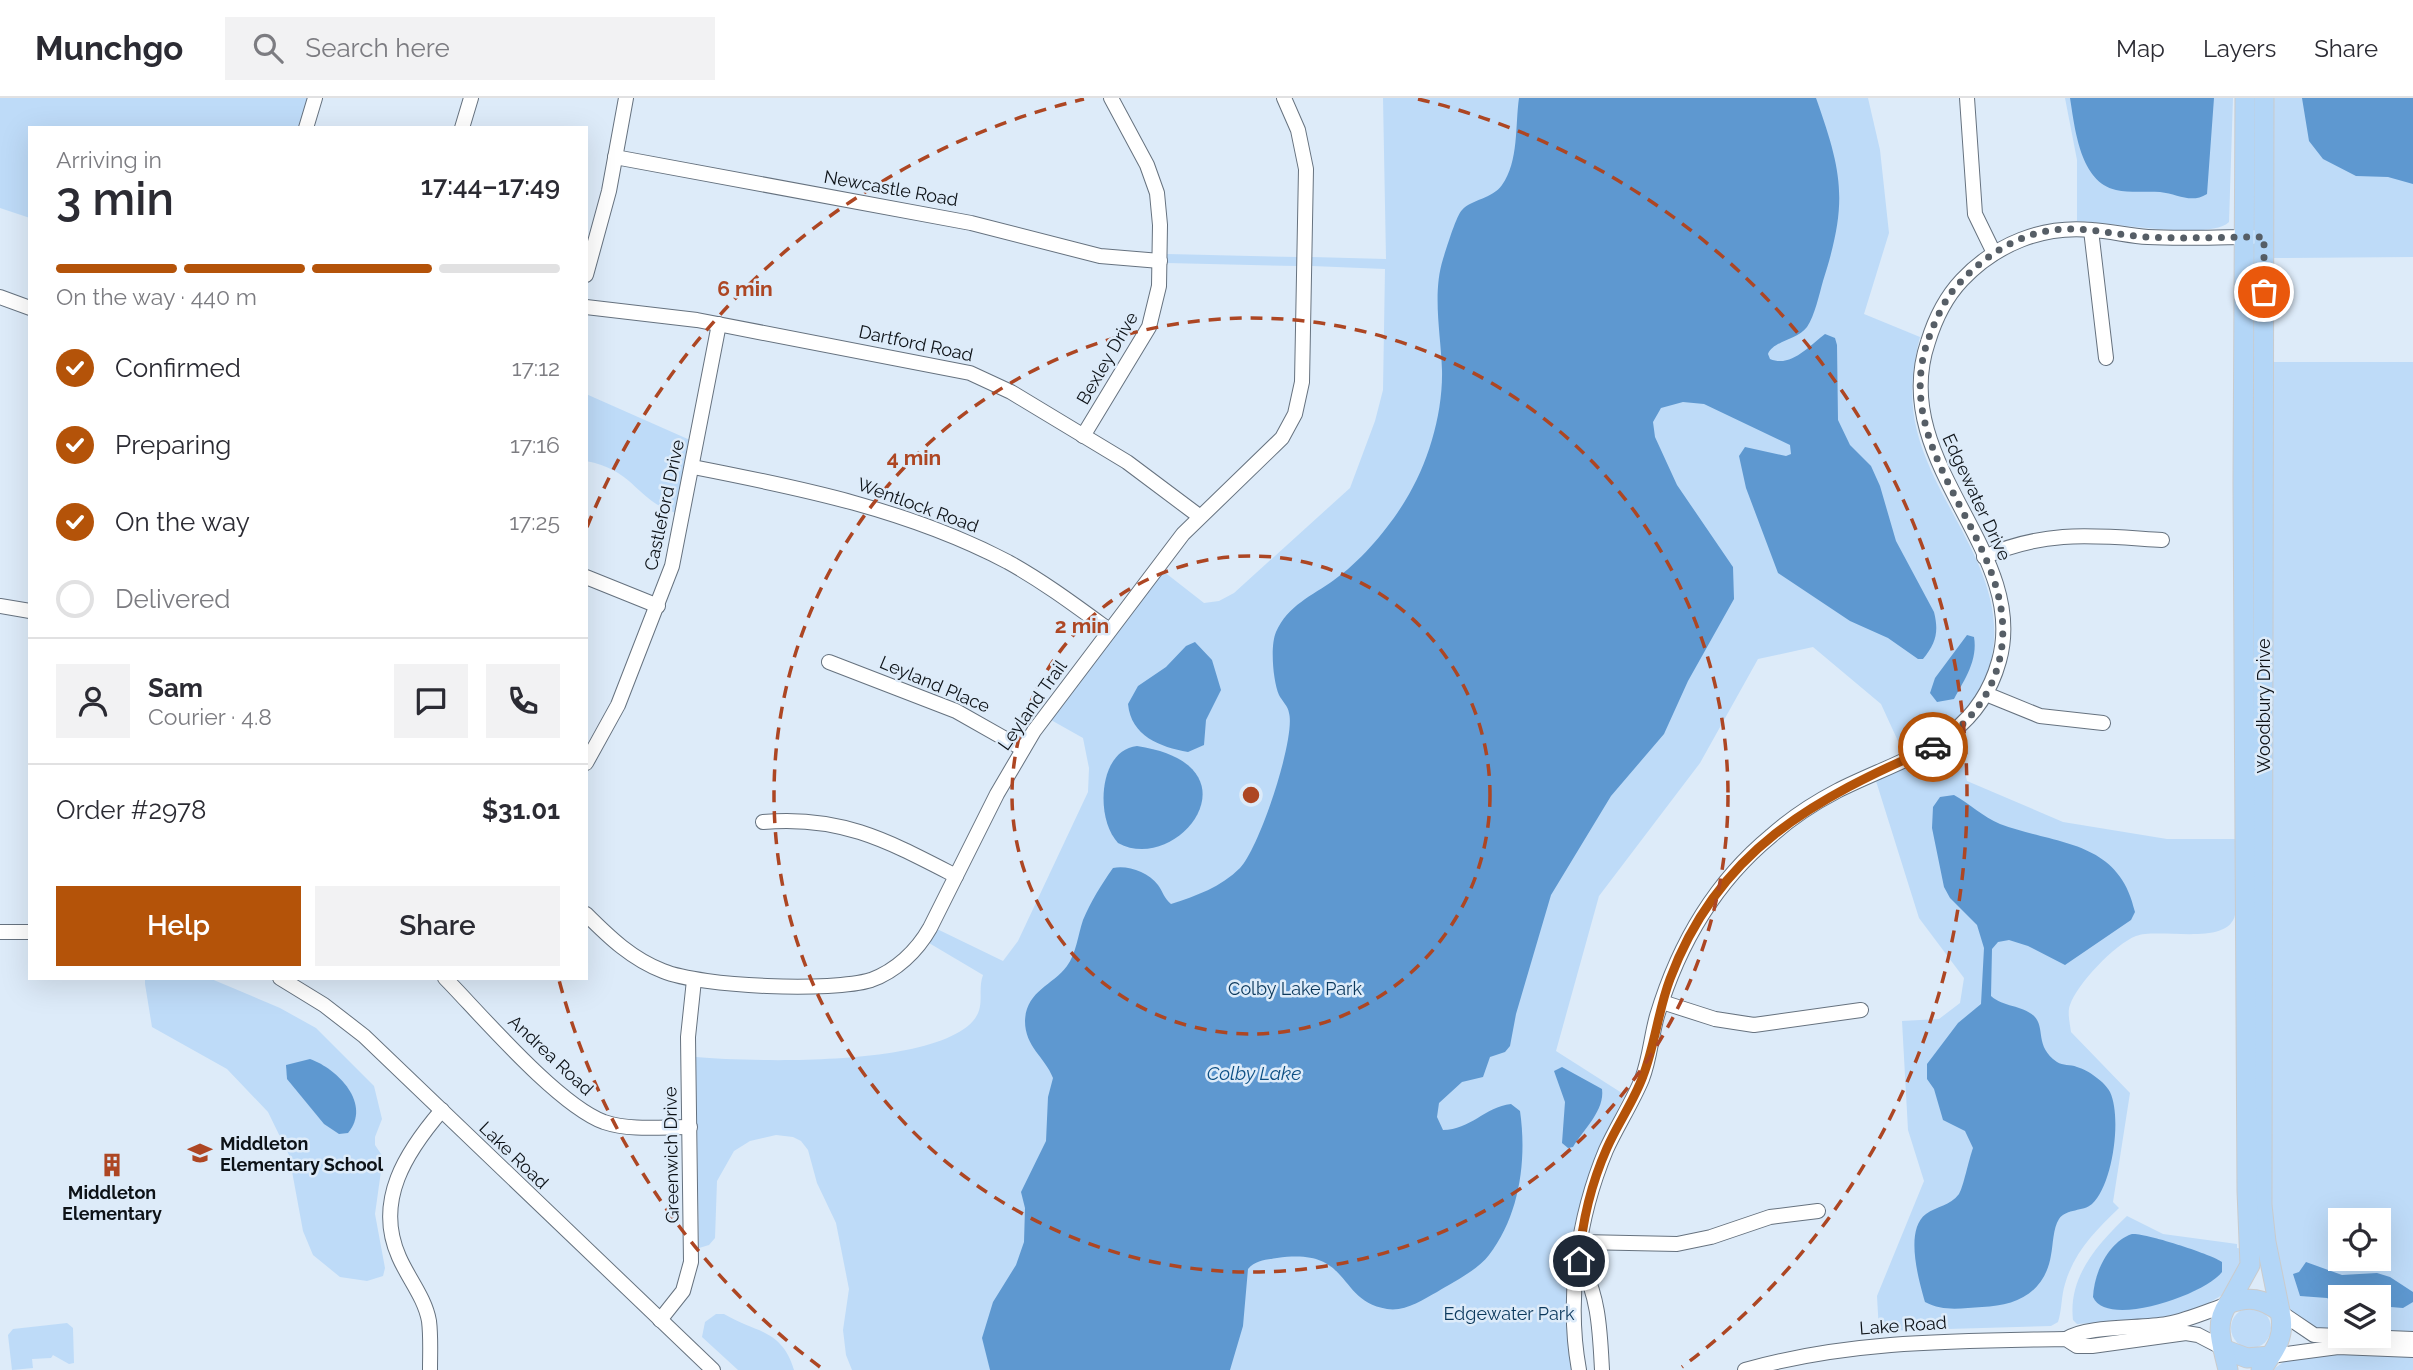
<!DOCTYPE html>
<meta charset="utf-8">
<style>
:root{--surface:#fff;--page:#f2f2f3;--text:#2b2b33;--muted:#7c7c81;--line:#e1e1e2;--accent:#b45309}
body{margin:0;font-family:Raleway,sans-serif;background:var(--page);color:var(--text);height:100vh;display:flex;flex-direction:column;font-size:26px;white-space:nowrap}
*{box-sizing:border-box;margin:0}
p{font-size:23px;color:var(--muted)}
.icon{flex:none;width:38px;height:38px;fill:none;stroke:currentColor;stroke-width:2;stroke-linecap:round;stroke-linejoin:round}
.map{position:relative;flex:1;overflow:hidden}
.details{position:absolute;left:28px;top:28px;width:560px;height:854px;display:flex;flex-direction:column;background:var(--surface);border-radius:0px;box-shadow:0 7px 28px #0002}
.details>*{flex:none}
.fabs{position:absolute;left:2328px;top:1110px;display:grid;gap:14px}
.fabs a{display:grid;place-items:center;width:63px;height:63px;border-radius:0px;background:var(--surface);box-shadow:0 7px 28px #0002;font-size:35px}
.pin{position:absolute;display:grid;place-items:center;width:60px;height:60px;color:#fff;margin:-30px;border:4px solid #fff;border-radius:50%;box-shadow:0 2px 7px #0007}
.courier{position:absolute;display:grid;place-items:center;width:70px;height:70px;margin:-35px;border:5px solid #b45309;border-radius:50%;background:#fff;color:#222;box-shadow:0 2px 9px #0007}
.summary em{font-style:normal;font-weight:600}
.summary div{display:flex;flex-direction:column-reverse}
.summary{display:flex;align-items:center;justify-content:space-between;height:119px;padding:0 28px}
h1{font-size:46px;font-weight:600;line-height:52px}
.bar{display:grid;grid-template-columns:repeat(4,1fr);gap:10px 7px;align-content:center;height:84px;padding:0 28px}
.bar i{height:9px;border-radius:5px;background:var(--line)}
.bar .current{background:var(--accent)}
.bar p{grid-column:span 4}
.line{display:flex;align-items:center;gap:18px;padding:0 28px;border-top:2px solid var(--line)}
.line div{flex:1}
.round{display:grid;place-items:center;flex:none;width:74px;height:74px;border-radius:0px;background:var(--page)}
ol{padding:0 28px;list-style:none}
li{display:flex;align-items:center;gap:21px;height:77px}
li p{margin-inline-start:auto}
li .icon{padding:7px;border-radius:50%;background:var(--accent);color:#fff;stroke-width:4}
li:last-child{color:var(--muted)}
li i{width:38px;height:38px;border:4px solid var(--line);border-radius:50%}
.cta{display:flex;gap:14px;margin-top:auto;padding:14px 28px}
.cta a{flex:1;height:80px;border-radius:0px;background:var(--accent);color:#fff;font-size:28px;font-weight:600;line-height:80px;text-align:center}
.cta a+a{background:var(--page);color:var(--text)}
header{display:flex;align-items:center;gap:42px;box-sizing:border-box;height:98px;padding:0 35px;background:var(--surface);border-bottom:2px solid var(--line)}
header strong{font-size:33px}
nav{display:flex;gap:38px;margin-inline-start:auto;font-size:24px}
.search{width:490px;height:63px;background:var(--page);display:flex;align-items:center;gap:18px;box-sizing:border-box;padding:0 24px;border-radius:0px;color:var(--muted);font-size:26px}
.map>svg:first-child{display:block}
.green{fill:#bedbf8;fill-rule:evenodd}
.water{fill:#5e98d0}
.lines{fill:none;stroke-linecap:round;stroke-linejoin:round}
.minor-casing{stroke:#66727f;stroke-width:16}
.major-casing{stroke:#cacbcc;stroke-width:21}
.minor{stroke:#fff;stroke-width:14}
.major{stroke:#b3d6f7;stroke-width:19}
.done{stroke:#565e66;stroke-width:7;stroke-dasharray:0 12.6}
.route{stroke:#b45309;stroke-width:9}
.ring{fill:none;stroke:#ad4623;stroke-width:3.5;stroke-dasharray:12 9}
.labels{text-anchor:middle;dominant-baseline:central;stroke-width:5;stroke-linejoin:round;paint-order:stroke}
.street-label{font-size:18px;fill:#0d1217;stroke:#ddebf9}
.park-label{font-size:18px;fill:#0b385c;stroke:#ddebf9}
.poi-label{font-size:18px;font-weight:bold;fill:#0d1217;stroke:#ddebf9;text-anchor:start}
.water-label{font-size:19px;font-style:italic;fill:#0e5084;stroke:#ddebf9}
.centre{fill:#ad4623;stroke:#ddebf9;stroke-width:3.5}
.ring-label{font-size:21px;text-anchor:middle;font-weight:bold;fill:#ad4623;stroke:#ddebf9;stroke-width:5;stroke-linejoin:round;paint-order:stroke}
</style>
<header>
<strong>Munchgo</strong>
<div class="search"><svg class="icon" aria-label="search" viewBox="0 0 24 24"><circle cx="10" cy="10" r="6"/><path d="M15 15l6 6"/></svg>Search here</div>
<nav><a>Map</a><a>Layers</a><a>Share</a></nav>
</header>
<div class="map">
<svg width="2413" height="1272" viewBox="0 0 2413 1272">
<rect width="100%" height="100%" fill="#ddebf9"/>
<!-- green -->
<g class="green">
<path d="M0,0h308l-9,30h-269v90l-30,-10z"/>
<path d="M1383,0h485l12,52 9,83 -25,81 56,23c-8,32 -11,62 -3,94 20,80 96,147 73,234 -12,45 -47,68 -87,87l-22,-48 -68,-57 -55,12 -58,104 -101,133 -43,155 69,44c-47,91 -71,171 -53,275h-720l-6,-15 -3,-25 6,-41 -13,-66 -19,-40 -9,-33 -7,-9 -8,-4 -17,-2 -26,6 -16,10 -17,30 -2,57 -6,7 -10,3 -3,-191c59,5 236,10 277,-36 13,-15 4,-30 10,-46l-54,-32 8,-14 66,32 15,-20 70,-149 1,-24 -6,-30 -32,-18 112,-149 41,32 15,-2 15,-8 116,-105 25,-67 8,-31 2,-121 -73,-3v-9l74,2z"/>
<path d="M2065,0h168l-4,124c-19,19 -122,0 -152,-1v-61z"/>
<path d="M2273,0h140v159l-140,1z"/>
<path d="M1167,156l130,3v9l-130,-3z"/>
<path d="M2273,264h140v970h-35v-35h-38v36c-21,-1 -42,-10 -53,-28l-16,-75zM2340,1122h38v38h-38z"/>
<path d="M586,296l104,46 -14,73c-41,-13 -41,-43 -90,-52z"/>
<path d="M1958,641l9,42 96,41 104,17h68v76c-7,32 -77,12 -99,21 -21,8 -59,48 -66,69 -3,7 0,19 1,27l59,61 -17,109 6,6c-23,22 -45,44 -54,76 -4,13 -3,26 -7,38l-7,4 -172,5 -2,-35 47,-115 -16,-51 -6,-109 37,-2 21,-16 4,-25 -45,-60 -43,-137 60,-28z"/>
<path d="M153,880h56l71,30 36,20 58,58 8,33 -7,18v8l8,12 -8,57 10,54 -2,8 -16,5 -27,-4 -27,-22 -10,-24 -14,-76 -21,-43 -41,-43 -75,-42 -7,-43v-4z"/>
<path d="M2127,1118l36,18 74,10v4l7,1 1,8 -21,37 -24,14 -22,9 -101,7 -4,-4c-5,-44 25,-76 54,-104z"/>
<circle cx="2251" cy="1230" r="20"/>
<path d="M716,1216h8c32,19 58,15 70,56h-56l-36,-33 3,-15z"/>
<path d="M67,1225l6,5 1,35 -5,1 -16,-9 -2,3 -19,1 1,9 -21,2 -4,-35 5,-6z"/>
<path d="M2317,1254l96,2v16h-141l16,-11z"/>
</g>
<!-- water -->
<g class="water">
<path d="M1519,0h297c27,76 32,105 7,183 -4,14 -8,34 -16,46 -10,13 -34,14 -39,27l2,5c21,9 39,-13 55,-25l10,4 2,7 1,75 12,25 21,21 9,20 16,55 38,71c5,20 2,31 -11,47h-5l-30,-21 -38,-17 -72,-48 -32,-85 -7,-32 6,-9 41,9 5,-2 -1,-9 -86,-41 -21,-2 -22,6 -8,14 2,15 22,48 56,82 1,32 -46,82 -24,53 -53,62 -60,99 -35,119 -6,32 -5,6 -15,5 -7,20 -21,5 -23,21 -2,14 6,13c27,0 42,-23 68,-26l9,7c7,48 0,104 -31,144 -11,15 -36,27 -52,37 -15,8 -32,20 -50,17 -52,-9 -34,-62 -110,-51 -11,2 -21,2 -29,11l-5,57 -13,44h-240l-8,-32 11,-36 23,-37 8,-23 1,-34 -4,-16 25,-51 2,-44 5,-19c-8,-21 -28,-31 -28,-57 1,-30 27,-35 42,-55 9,-12 11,-31 16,-46 8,-19 18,-35 30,-52 15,-3 35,4 45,17 5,7 6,13 13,19 25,-8 50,-17 69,-36 19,-19 56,-130 49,-155 -1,-7 -7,-12 -10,-18 -6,-14 -9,-49 -3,-63 12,-27 36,-36 58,-52 27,-19 54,-51 71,-79 23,-37 38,-87 37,-131 -1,-35 -10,-76 1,-111 3,-9 13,-43 19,-49 10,-11 30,-11 40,-25 17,-24 13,-59 17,-87z"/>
<path d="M2070,0h144l-7,96c-16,10 -29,0 -47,-2 -14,-1 -30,1 -44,-2 -36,-8 -41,-61 -46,-92z"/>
<path d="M2302,0h111v86l-25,-7 -32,-1 -33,-17 -14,-18z"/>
<path d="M1967,537l7,2c4,23 -9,42 -20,62l-17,3 -7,-9 5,-15z"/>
<path d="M1195,544l17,18 9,30 -15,30 -2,25 -16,7c-28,-5 -57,-16 -60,-48l10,-18 28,-19 20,-21z"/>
<path d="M1137,648c127,19 41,130 -19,97 -23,-24 -20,-93 19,-97z"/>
<path d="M1954,697c16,9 29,22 46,29 56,21 119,15 135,88l-4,8 -66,45 -37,-19 -19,-6 -11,2 -6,7 -1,47c12,11 31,9 43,20 12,12 0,30 23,46 6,4 13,2 20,5 11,3 28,15 33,25 12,25 3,93 -18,112 -9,8 -25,4 -33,15 -6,9 -6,26 -8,36 -6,38 -35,51 -69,52 -20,1 -38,5 -57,-5 -6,-21 -21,-72 1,-88 11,-8 24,-8 33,-20 4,-6 10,-35 14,-46l-8,-17 -22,-11 -9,-31 -7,-10v-15l31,-41 23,-19 3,-56 -7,-23 -27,-27 -6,-11 -12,-59 1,-21 7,-10z"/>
<path d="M310,961c28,10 62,45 38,74l-9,1 -15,-10 -37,-45 -1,-14z"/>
<path d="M1562,969l40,22c3,21 -18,40 -29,58l-5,1 -6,-5 3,-41 -11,-31z"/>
<path d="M2132,1136c11,-2 82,21 90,28v10c-16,22 -115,57 -129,25 1,-24 15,-55 39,-63z"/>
<path d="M2306,1164l36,13 35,-2 13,4 23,15v10l-10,6 -25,-2v-9h-38v8l-13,-7 -27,-2 -7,-22 6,-2z"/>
</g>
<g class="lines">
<!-- minor casing -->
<g class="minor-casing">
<g id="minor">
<path d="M1967,0l8,116 19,39"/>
<path d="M306,30l9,-30"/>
<path d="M462,30l9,-30"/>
<path d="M615,59l356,66 129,33 60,5"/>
<path d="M2091,132l15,128"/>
<path d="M586,177l23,-84 17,-93"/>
<path d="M0,199l30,11"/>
<path d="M586,209l111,13 273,53 41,19 116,70 72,54"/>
<path d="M1083,338l66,-109 10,-41 1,-61 -3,-32 -10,-28 -36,-67"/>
<path d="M693,369c108,21 216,43 315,95 36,20 68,44 101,68"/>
<path d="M1984,459c63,-28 112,-21 178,-17"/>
<path d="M586,479l72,29"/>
<path d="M0,508l30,5"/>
<path d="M829,564l127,49 67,38"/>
<path d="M1986,596l54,22 63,7"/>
<path d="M586,665l32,-58 54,-139 47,-242"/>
<path d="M763,724c78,-7 125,19 193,54"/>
<path d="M586,816c24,24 46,45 77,57 39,16 169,21 208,9 25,-9 46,-29 59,-52l67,-134 37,-63 149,-197 99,-96 13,-24 7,-32 4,-213 -8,-39 -14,-32"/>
<path d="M0,834h30"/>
<path d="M280,880l44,27 40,31 349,334"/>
<path d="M445,880c37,38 113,127 159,144 27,9 58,5 86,5"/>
<path d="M1662,904l53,17 39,6 107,-15"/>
<path d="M1581,1144l96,2 34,-7 59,-20 48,-6"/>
<path d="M1579,1163c20,32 21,72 23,109"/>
<path d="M2280,1214l34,23 99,4"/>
<path d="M660,1222l23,-29 8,-29 -3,-225 6,-57"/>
<path d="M2066,1241c21,-14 73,-10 101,-15 21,-4 41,-13 61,-20"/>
<path d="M2271,1258l67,-9 75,3"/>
<path d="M430,1272c0,-16 1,-33 -1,-49 -4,-23 -21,-43 -30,-64 -25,-56 7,-105 43,-147"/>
<path d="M1579,1272c-13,-71 -1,-153 27,-220 11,-24 26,-47 36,-71 8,-21 9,-42 15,-63 21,-70 57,-133 114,-180 20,-18 43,-33 66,-45 67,-34 139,-47 162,-130 31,-110 -112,-199 -71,-319 7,-23 17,-44 34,-62 34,-36 81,-55 130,-50 19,1 37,6 56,7 34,2 69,0 104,0"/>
<path d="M1745,1272c106,-30 213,-29 321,-31l11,7h15l94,-13 12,2 25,13"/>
</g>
</g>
<!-- major casing -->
<g class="major-casing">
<g id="major">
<path d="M2264,0l-2,1107 4,37 14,69"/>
<path d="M2229,1205l21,-38 -3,-74 -4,-707 2,-386"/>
<path d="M2223,1251l24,9 23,-2"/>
<path d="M2228,1272c-5,-24 -15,-45 0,-66 21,-8 35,-6 52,8 6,25 -5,38 -19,58"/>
</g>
</g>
<!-- minor -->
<use href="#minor" class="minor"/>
<!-- major -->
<use href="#major" class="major"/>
</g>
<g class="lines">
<!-- done -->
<path class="done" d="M1933,649c29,-18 52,-42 63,-75 40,-119 -111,-208 -68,-332 6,-16 13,-33 23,-47 24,-30 58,-55 96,-62 34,-6 67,4 100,6 39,2 78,0 117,0v55"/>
<!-- route -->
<path class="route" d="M1579,1163c3,-39 12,-77 28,-113 11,-25 27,-47 36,-72 12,-31 15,-65 27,-97 48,-129 144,-180 263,-232"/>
</g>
<!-- distance rings -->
<g class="ring">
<circle cx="1251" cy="697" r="239"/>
<circle cx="1251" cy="697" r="477"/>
<path d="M820 1269A716 716 0 0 1 559 882M587 429A716 716 0 0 1 1084 1M1418 1A716 716 0 0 1 1682 1269"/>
</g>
<!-- icons -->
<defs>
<g id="school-bare" transform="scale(1.89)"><path d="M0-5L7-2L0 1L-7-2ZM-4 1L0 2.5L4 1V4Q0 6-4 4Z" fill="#ad4623" stroke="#ddebf9" stroke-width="2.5" paint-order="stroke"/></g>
<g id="building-bare" transform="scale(1.89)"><path d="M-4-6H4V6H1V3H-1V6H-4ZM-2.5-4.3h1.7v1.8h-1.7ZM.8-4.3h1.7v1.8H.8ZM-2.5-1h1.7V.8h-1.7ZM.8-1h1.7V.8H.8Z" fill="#ad4623" stroke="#ddebf9" stroke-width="2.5" paint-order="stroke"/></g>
</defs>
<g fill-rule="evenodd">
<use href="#school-bare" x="200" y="1055"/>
<use href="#building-bare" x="112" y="1067"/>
</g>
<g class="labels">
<!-- street labels -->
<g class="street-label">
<text transform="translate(891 90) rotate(10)">Newcastle Road</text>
<text transform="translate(916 245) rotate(12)">Dartford Road</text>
<text transform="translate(1107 260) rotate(-60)">Bexley Drive</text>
<text transform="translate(1977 399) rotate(65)">Edgewater Drive</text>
<text transform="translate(664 407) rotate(-78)">Castleford Drive</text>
<text transform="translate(918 407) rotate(20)">Wentlock Road</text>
<text transform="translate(935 586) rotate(23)">Leyland Place</text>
<text transform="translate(1032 607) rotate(-55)">Leyland Trail</text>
<text transform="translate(2263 608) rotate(-90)">Woodbury Drive</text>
<text transform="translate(551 957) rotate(43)">Andrea Road</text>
<text transform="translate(514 1057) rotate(44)">Lake Road</text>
<text transform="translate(671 1057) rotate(-91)">Greenwich Drive</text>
<text transform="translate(1903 1227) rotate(-4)">Lake Road</text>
</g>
<!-- park labels -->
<g class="park-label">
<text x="1295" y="890">Colby Lake Park</text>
<text x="1509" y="1215">Edgewater Park</text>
</g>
<!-- poi labels -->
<g class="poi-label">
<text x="220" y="1045">Middleton<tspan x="220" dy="21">Elementary School</tspan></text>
<text x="112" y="1094" text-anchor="middle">Middleton<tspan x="112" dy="21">Elementary</tspan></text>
</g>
<!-- water labels -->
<g class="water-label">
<text x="1254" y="975">Colby Lake</text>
</g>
</g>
<circle cx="1251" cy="697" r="10" class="centre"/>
<g class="ring-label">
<text x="745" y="198">6 min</text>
<text x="914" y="367">4 min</text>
<text x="1082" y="535">2 min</text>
</g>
</svg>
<div class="fabs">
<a><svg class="icon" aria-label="locate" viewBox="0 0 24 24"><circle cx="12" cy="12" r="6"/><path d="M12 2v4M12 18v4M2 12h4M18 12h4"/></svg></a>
<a><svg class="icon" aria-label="layers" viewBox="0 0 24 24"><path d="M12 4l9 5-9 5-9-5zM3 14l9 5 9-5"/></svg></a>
</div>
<div class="pin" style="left:2264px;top:194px;background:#ea580c"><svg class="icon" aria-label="bag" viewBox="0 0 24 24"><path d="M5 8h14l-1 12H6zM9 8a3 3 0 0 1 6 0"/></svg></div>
<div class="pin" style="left:1579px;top:1163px;background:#1f2937"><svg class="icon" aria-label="home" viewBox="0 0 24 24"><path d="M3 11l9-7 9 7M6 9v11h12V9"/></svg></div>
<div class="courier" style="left:1933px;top:649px"><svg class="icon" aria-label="car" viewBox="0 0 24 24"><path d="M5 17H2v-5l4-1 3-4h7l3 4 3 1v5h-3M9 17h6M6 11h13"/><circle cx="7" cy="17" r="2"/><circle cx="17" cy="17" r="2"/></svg></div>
<section class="details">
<div class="summary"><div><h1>3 min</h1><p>Arriving in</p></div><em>17:44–17:49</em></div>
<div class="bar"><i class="current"></i><i class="current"></i><i class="current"></i><i></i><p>On the way · 440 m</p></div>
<ol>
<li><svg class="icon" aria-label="check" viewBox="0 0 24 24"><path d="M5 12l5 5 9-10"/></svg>Confirmed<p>17:12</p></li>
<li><svg class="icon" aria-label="check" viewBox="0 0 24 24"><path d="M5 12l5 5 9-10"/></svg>Preparing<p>17:16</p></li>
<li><svg class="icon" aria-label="check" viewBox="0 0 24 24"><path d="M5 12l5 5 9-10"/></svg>On the way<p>17:25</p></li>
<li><i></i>Delivered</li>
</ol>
<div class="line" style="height:126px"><a class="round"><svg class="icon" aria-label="person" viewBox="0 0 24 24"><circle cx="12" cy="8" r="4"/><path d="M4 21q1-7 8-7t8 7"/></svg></a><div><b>Sam</b><p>Courier · 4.8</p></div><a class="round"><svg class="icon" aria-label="chat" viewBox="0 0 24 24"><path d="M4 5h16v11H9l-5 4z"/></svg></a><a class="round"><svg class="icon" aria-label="phone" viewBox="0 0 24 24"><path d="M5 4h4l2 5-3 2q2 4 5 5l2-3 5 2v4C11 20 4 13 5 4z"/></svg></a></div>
<div class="line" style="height:91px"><div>Order #2978</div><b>$31.01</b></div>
<div class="cta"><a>Help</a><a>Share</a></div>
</section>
</div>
